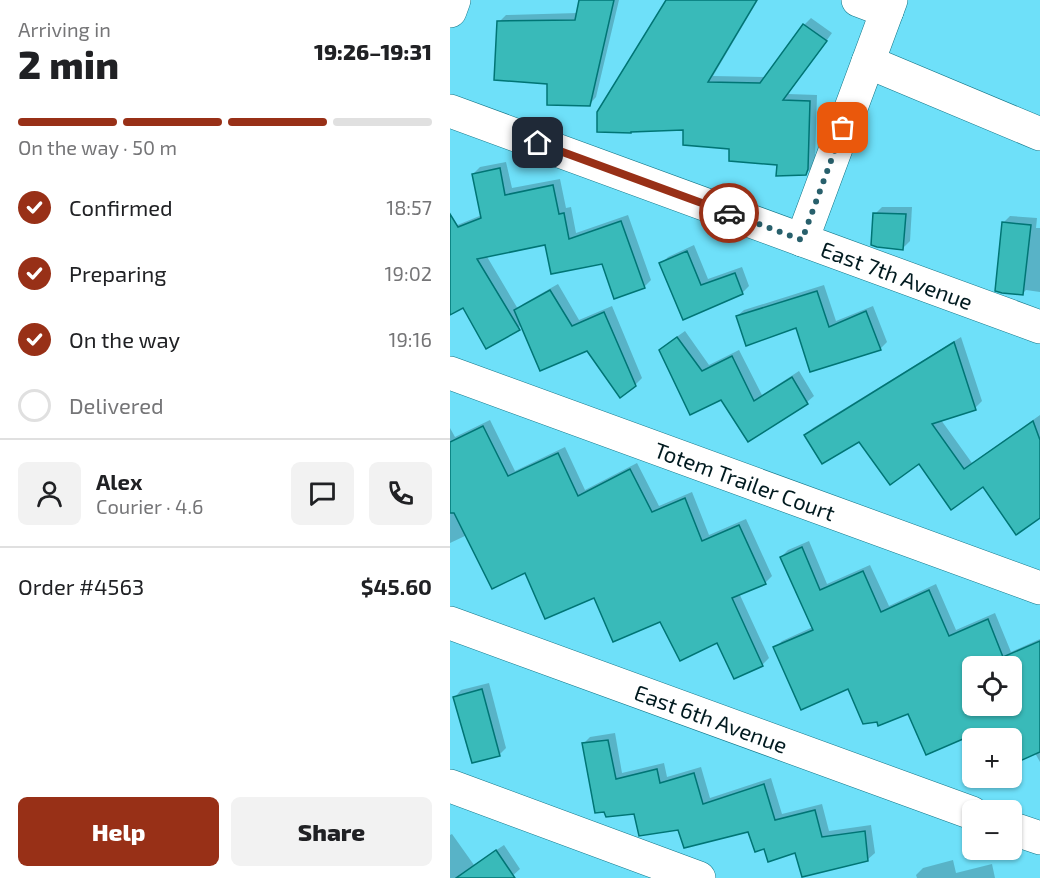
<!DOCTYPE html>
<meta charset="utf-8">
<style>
:root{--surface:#fff;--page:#f2f2f2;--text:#202124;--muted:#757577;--line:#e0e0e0;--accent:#983017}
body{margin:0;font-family:"Exo 2",sans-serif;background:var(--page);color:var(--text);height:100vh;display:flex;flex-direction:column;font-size:22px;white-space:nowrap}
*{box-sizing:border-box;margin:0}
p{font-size:20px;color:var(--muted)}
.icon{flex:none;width:33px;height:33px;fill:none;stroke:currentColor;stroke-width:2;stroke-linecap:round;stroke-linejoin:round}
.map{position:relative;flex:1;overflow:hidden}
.panel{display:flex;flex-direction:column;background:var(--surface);width:450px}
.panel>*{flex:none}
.buttons{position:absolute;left:512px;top:656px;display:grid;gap:12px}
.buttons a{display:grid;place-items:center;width:60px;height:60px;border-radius:9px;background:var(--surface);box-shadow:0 2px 4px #0004;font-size:30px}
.pin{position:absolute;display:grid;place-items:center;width:51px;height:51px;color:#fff;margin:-26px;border-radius:12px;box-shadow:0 3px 9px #0006}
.courier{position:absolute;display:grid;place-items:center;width:60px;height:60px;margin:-30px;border:4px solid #983017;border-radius:50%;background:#fff;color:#222;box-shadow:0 2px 8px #0007}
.headline em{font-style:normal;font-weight:800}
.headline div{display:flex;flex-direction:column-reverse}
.headline{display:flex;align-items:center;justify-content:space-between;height:102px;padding:0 18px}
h1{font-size:39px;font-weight:800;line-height:45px}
.bar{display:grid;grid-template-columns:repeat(4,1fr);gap:9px 6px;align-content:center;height:72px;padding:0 18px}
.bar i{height:8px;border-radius:4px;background:var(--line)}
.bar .selected{background:var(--accent)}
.bar p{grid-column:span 4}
.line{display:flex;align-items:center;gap:15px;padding:0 18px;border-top:2px solid var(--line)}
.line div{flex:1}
.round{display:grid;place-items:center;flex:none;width:63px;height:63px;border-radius:9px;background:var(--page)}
ol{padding:0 18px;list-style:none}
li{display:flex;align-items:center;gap:18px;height:66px}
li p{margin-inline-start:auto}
li .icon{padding:6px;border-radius:50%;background:var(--accent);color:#fff;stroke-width:4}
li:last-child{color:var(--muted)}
li i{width:33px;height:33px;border:3px solid var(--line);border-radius:50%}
.primary-button{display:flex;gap:12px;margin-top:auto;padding:12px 18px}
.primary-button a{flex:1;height:69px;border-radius:9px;background:var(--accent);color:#fff;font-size:24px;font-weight:800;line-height:69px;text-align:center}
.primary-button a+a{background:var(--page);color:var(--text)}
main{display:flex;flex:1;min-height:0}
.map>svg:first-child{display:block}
.shadow{fill:#0003;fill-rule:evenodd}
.building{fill:#39bab9;stroke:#007575;stroke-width:1.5;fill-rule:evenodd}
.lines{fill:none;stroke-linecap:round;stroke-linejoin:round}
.minor-casing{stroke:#117587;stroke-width:34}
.minor{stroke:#fff;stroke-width:33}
.done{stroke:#28606c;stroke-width:6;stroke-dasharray:0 10.8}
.route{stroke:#983017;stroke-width:8}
.labels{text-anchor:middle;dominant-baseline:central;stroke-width:6;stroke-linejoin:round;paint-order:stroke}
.street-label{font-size:22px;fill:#021b20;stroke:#94eafe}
</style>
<main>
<section class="panel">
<div class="headline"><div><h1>2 min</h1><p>Arriving in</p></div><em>19:26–19:31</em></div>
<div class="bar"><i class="selected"></i><i class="selected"></i><i class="selected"></i><i></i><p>On the way · 50 m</p></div>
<ol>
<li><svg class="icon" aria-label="check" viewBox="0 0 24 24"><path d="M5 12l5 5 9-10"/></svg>Confirmed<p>18:57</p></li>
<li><svg class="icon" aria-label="check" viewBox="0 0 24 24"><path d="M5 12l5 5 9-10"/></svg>Preparing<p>19:02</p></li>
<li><svg class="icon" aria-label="check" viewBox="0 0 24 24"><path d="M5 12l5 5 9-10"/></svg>On the way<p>19:16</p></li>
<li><i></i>Delivered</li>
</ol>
<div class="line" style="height:108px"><a class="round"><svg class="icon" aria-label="person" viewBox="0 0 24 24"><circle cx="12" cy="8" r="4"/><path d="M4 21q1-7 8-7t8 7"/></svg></a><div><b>Alex</b><p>Courier · 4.6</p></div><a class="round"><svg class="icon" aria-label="chat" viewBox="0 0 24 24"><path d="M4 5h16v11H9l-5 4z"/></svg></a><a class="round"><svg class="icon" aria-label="phone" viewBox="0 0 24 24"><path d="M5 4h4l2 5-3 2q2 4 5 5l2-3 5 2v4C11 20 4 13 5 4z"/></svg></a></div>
<div class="line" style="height:78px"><div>Order #4563</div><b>$45.60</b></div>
<div class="primary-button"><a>Help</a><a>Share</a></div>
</section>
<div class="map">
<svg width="590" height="878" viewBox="0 0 590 878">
<rect width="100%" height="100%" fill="#6ee0f9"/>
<!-- shadow -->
<g class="shadow">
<path d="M131,0h38l-23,97 -7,8 -41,-22 -49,-61 7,-7 72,-2z"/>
<path d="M218,0h90l-45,76 54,1 37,-52 7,-7 21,15 -44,61 29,1 -2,66 -2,6 -8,7 -74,-27 -46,-18z"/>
<path d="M56,162l6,26 48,-9 6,29 5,-1 5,26 52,-18 23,65 -7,7 -41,-25 -57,-18 -60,11 32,54 5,-5 35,-20 21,36 33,-14 30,72 -7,7 -48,-35 -65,-25 -35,22 -24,-42 -13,9v-86l32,-13 -9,-41 7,-7z"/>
<path d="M432,207h30l-2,34 -7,7 -28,-34z"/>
<path d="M560,216l27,2 -1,10h4v64l-14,-2 -4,4 -19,-71z"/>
<path d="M244,245l14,34 34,-12 7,19 -7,7 -58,25 -23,-54 7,-7z"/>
<path d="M374,285l12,36 37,-15 14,36 -7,7 -83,-23 -60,-10 7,-6z"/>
<path d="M235,331l24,34 30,-15 23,45 37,-24 15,25 -7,6 -59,37 -26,-41 -62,-48 8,-7z"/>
<path d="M511,337l21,64 -7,7 -34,12 31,43 68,-48v101l-24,16 -32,-47 -125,-45 -53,-5 7,-7z"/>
<path d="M40,420l25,51 50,-24 20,43 52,-27 22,43 33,-14 17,43 37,-16 26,57 -7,7 -26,10 30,65 -7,7 -45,-24 -191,-70 -59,-36 -17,8v-115l5,9z"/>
<path d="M359,541l18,43 43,-19 19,41 47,-22 20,46 39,-17 16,39 29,-13v123l-5,-9 -24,10v-25h-38l-2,-4 -62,-22 -60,-25 -74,-39 7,-7 31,-14 -32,-70 7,-7zM522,666h39v39h-39z"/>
<path d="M39,683l17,65 -7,7 -44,-58 6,-7z"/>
<path d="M165,733l7,40 42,-10 3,14 34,-10 9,31 61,-20 11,36 40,-10 7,27 42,-6 4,28 -8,7 -102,-12 -16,-18 -70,-2 -44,-16 -52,-68 7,-7z"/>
<path d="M2,834l22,31 30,-20 16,24 -10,9h-60v-43z"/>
<path d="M503,860l3,13 36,-9 3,14h-78l-1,-3 7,-7z"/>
</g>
<!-- building -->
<g class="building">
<path d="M129,0h35l-24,106 -43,-1v-21l-53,-4 3,-59 78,-1z"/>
<path d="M216,0h91l-49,82 52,1 43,-59 24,17 -44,59 27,1 -2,68 -2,6 -30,1 1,-11 -48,-4v-12l-46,-4v-15l-52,2v1l-34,-1v-20z"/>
<path d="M50,168l5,27 48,-10 6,29 5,-1 5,26 52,-18 24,67 -31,11 -12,-35 -51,10 -6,-29 -68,14 43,71 -34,19 -23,-41 -13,7v-101l8,13 23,-9 -9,-44z"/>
<path d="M423,213l33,1 -3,36 -26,-3 -6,-2z"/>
<path d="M552,222l29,3 -8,70 -21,-2 -7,-2z"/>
<path d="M237,251l14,34 34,-12 8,21 -60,26 -24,-57z"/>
<path d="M100,290l22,36 32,-14 32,74 -16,12 -33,-47 -47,20 -26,-61z"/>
<path d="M367,291l12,36 37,-16 15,39 -71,22 -14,-44 -50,18 -10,-30z"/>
<path d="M227,337l25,34 30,-15 22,45 38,-24 16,27 -60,38 -27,-42 -31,15 -31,-65z"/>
<path d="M504,342l22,68 -44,14 32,45 69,-48 7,19v78l-24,17 -33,-48 -32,23 -32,-46 -29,21 -31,-43 -37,22 -18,-29z"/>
<path d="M33,426l25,50 50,-23 20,43 52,-27 22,43 33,-14 17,43 37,-16 27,59 -34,14 31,68 -29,13 -17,-36 -37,18 -20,-39 -47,20 -19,-44 -49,21 -20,-46 -33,16 -38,-76h-4v-71z"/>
<path d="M352,547l18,43 43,-19 18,41 48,-22 20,46 39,-17 15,38 37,-16v111l-29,13v-27h-39v1l-2,-3 -44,19 -18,-41 -30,12 -1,-4 -14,2 -15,-35 -47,21 -28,-63 40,-17 -33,-73zM522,666h39v39h-39z"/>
<path d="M32,689l18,67 -28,7 -19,-66z"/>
<path d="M158,740l8,39 41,-10 3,14 34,-10 9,31 61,-20 11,36 40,-10 7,27 43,-6 3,30 -66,16 -7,-24 -27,9 -4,-13 -9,3 -7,-20 -64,16 -6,-18 -39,6 -5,-22 -28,3 -2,-5 -9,1 -13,-70z"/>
<path d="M46,850l19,28h-59z"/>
</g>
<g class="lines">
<!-- minor casing -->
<g class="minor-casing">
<g id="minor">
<path d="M408,0l29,11"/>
<path d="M0,11l4,-11"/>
<path d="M418,62l172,72"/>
<path id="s1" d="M0,111l590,216"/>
<path d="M352,240l89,-240"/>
<path id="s2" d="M0,373l590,215"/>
<path id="s3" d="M0,623l522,190"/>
<path d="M0,786l249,92"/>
<path d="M561,828l29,10"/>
</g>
</g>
<!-- minor -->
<use href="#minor" class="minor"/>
</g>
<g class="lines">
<!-- done -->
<path class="done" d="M279,213l73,27 41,-112"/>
<!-- route -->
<path class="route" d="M88,143l191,70"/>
</g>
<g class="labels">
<!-- street labels -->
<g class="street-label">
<text stroke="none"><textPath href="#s1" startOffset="476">East 7th Avenue</textPath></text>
<text stroke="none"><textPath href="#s2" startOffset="314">Totem Trailer Court</textPath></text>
<text stroke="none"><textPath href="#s3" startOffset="278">East 6th Avenue</textPath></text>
</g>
</g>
</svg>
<div class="buttons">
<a><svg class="icon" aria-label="locate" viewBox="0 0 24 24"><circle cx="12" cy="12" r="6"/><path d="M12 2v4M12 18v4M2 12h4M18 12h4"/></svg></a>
<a>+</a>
<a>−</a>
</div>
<div class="pin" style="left:393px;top:128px;background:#ea580c"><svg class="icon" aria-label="bag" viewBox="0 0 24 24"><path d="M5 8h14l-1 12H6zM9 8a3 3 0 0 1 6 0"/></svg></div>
<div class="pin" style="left:88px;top:143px;background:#1f2937"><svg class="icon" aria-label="home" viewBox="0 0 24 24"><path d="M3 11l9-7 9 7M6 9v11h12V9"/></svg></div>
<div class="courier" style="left:279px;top:213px"><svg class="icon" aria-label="car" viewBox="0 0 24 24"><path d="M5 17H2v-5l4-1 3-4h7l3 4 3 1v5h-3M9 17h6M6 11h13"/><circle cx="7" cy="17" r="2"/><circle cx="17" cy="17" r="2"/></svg></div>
</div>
</main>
